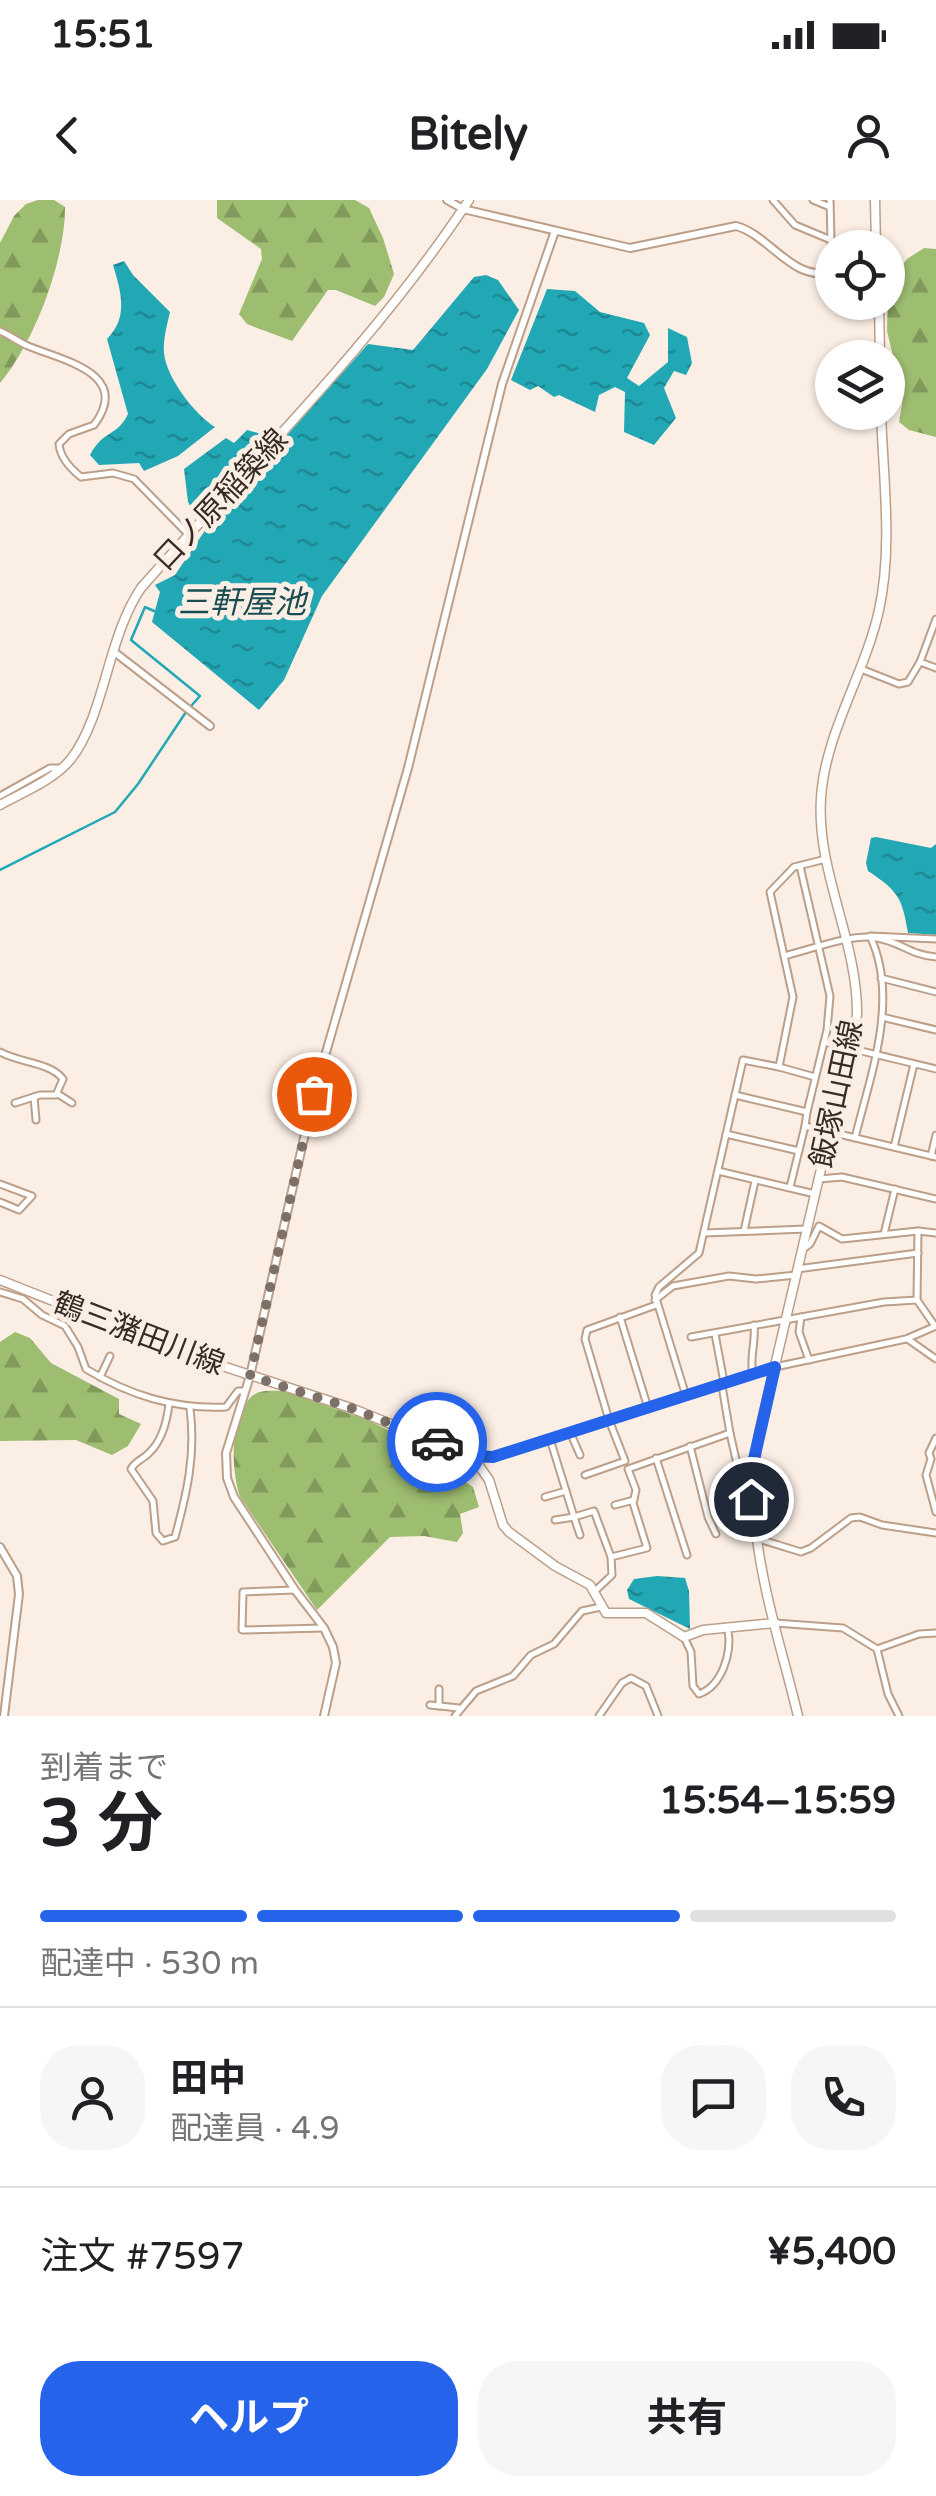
<!DOCTYPE html>
<html lang="ja">
<meta charset="utf-8">
<style>
:root{--surface:#fff;--page:#f6f6f6;--text:#202124;--muted:#757577;--line:#e0e0e0;--accent:#2563eb}
body{margin:0;font-family:"Varela Round","Noto Sans JP",sans-serif;background:var(--page);color:var(--text);height:100vh;display:flex;flex-direction:column;font-size:38px;white-space:nowrap}
*{box-sizing:border-box;margin:0}
p{font-size:32px;color:var(--muted)}
.icon{flex:none;width:55px;height:55px;fill:none;stroke:currentColor;stroke-width:2;stroke-linecap:round;stroke-linejoin:round}
.map{position:relative;height:1516px;overflow:hidden}
.side{display:flex;flex-direction:column;background:var(--surface);flex:1}
.side>*{flex:none}
.fabs{position:absolute;left:815px;top:30px;display:grid;gap:20px}
.fabs a{display:grid;place-items:center;width:90px;height:90px;border-radius:50%;background:var(--surface);box-shadow:0 2px 8px #0004;font-size:50px}
.pin{position:absolute;display:grid;place-items:center;width:85px;height:85px;color:#fff;margin:-42px;border:5px solid #fff;border-radius:50%;box-shadow:0 2px 10px #0007}
.courier{position:absolute;display:grid;place-items:center;width:100px;height:100px;margin:-50px;border:8px solid #2563eb;border-radius:50%;background:#fff;color:#222;box-shadow:0 2px 12px #0007}
.head em{font-style:normal;font-weight:700}
.head div{display:flex;flex-direction:column-reverse}
.head{display:flex;align-items:center;justify-content:space-between;height:170px;padding:0 40px}
h1{font-size:65px;font-weight:700;line-height:75px}
.bar{display:grid;grid-template-columns:repeat(4,1fr);gap:15px 10px;align-content:center;height:120px;padding:0 40px}
.bar i{height:12px;border-radius:8px;background:var(--line)}
.bar .current{background:var(--accent)}
.bar p{grid-column:span 4}
.line{display:flex;align-items:center;gap:25px;padding:0 40px;border-top:2px solid var(--line)}
.line div{flex:1}
.round{display:grid;place-items:center;flex:none;width:105px;height:105px;border-radius:40px;background:var(--page)}
.button{display:flex;gap:20px;margin-top:auto;padding:20px 40px}
.button a{flex:1;height:115px;border-radius:40px;background:var(--accent);color:#fff;font-size:40px;font-weight:700;line-height:115px;text-align:center}
.button a+a{background:var(--page);color:var(--text)}
.status{display:flex;justify-content:space-between;align-items:center;height:70px;padding:0 50px;background:var(--surface);direction:ltr}
.status svg{height:28px;fill:currentColor}
header{display:flex;justify-content:space-between;align-items:center;height:130px;padding:0 40px;background:var(--surface);font-size:45px;font-weight:700}
.map>svg:first-child{display:block}
.forest{fill:url(#forest-firs)}
.water{fill:url(#water-ripples)}
.lines{fill:none;stroke-linecap:round;stroke-linejoin:round}
.stream{stroke:#21a8b4;stroke-width:2.5}
.minor-casing{stroke:#bc9f89;stroke-width:9}
.tertiary-casing{stroke:#bc9f89;stroke-width:10}
.secondary-casing{stroke:#bc9f89;stroke-width:11}
.minor{stroke:#fff;stroke-width:5}
.tertiary{stroke:#fff;stroke-width:6}
.secondary{stroke:#fff;stroke-width:8}
.done{stroke:#7c7067;stroke-width:10;stroke-dasharray:0 18}
.route{stroke:#2563eb;stroke-width:12}
.labels{text-anchor:middle;dominant-baseline:central;stroke-width:10;stroke-linejoin:round;paint-order:stroke}
.street-label{font-size:30px;fill:#372c23;stroke:#fbeee5}
.water-label{font-size:32px;font-style:italic;fill:#194e53;stroke:#fbeee5}
</style>
<div class="status"><b>15:51</b><svg viewBox="0 0 49 12"><path d="M0 12V9h3v3zM5 12V6h3v6zM10 12V3h3v9zM15 12V0h3v12zM26 1h20v11H26zM47 4h2v5h-2z"/></svg></div>
<header><svg class="icon" aria-label="back" viewBox="0 0 24 24"><path d="M15 5l-7 7 7 7"/></svg>Bitely<svg class="icon" aria-label="person" viewBox="0 0 24 24"><circle cx="12" cy="8" r="4"/><path d="M4 21q1-7 8-7t8 7"/></svg></header>
<div class="map">
<svg width="936" height="1516" viewBox="0 0 936 1516">
<defs>
<pattern id="forest-firs" width="22" height="20" patternUnits="userSpaceOnUse" patternTransform="scale(2.5)"><rect width="22" height="20" fill="#9dbd71"/><path d="M5 1l3.5 6h-7zM16 11l3.5 6h-7z" fill="#819a5c"/></pattern>
<pattern id="water-ripples" width="26" height="14" patternUnits="userSpaceOnUse" patternTransform="scale(2.5)"><rect width="26" height="14" fill="#21a8b4"/><path d="M2 4q2-2 4 0t4 0M15 11q2-2 4 0t4 0" fill="none" stroke="#1e8992"/></pattern>
</defs>
<rect width="100%" height="100%" fill="#fbeee5"/>
<!-- forest -->
<g class="forest">
<path d="M38,0h16l11,7c0,54 -30,134 -65,176v-140l14,-27 12,-12z"/>
<path d="M217,0h138l14,8 14,30 11,36 -10,23 -9,9 -39,-16h-8l-36,51 -45,-17 -8,-10 23,-55 -1,-10 -44,-31z"/>
<path d="M924,48l12,1v188l-27,-7 -10,-8 4,-24 -16,-67 1,-48 19,-24z"/>
<path d="M15,1132l15,6 21,25 68,36v15l22,10 -13,22 -16,9 -36,-15 -76,1v-99z"/>
<path d="M284,1191l84,29 28,14 77,53 6,20 -19,7 3,19 -6,9 -33,-6 -34,1 -73,73 -77,-113c-9,-28 -11,-78 12,-101 8,-7 22,-5 32,-5z"/>
</g>
<!-- water -->
<g class="water">
<path d="M124,61l9,14 37,37c-3,13 -7,27 -6,41 2,24 31,62 51,74l-37,29 -34,15 -5,-8 -40,2 -9,-10c14,-26 27,-18 38,-41l-21,-75c22,-22 14,-47 6,-74z"/>
<path d="M486,75l12,5 21,30 -32,59 -165,227 -38,84 -25,30 -107,-88 8,-30 -5,-7 20,-10 37,-55 156,-176 45,6 61,-73z"/>
<path d="M547,89l28,2 25,21 44,11 6,12 -23,43 12,8 29,-24v-34l19,9 5,26 -6,12 -12,-4 -10,17 12,30 -22,27 -30,-13 1,-40 -10,-5 -16,8 -4,17 -36,-17 -5,2 -16,-11 -8,4 -19,-10z"/>
<path d="M247,230l18,5v11l-68,72 -9,-16 -4,-33 42,-31 8,5z"/>
<path d="M876,637l55,11 5,-4v91l-28,-2c-6,-36 -10,-42 -40,-62l-2,-8 5,-25z"/>
<path d="M657,1376l28,2 4,13 1,38 -61,-30 -2,-9 7,-11z"/>
</g>
<g class="lines">
<!-- stream -->
<g class="stream">
<path d="M154,411l-9,-4 -14,33 69,56 -9,10"/>
<path d="M0,670l115,-58 23,-28 48,-72"/>
</g>
<!-- minor casing -->
<g class="minor-casing">
<g id="minor">
<path d="M773,0l22,25 36,15 -1,-40"/>
<path d="M813,0l17,7"/>
<path d="M831,40l1,32"/>
<path d="M0,131c10,4 18,11 28,15 33,14 105,27 66,79l-25,9 -10,10c1,13 12,25 22,33l32,-4 21,6 55,56"/>
<path d="M920,462l16,6"/>
<path d="M861,469l38,15 9,-2 12,-20 16,-43"/>
<path d="M0,596l50,-28h8"/>
<path d="M800,666l30,130 -3,34 -20,82"/>
<path d="M784,756c25,-6 69,-23 93,-18 24,4 33,17 59,19"/>
<path d="M881,778l55,14"/>
<path d="M882,817l54,13"/>
<path d="M824,842l112,27"/>
<path d="M0,852c19,11 50,10 63,27l-7,16h-16l-25,8"/>
<path d="M779,867l36,10"/>
<path d="M58,894l14,9"/>
<path d="M735,895l72,17 -2,14 131,31"/>
<path d="M34,897l2,23"/>
<path d="M726,934l73,17"/>
<path d="M855,938c15,-62 45,-139 15,-202l66,3"/>
<path d="M894,947l20,-83"/>
<path d="M931,956l5,-21"/>
<path d="M718,971l97,23"/>
<path d="M819,979l23,-2 94,22"/>
<path d="M0,984l32,12 -13,14 -19,-8"/>
<path d="M790,987l15,-61"/>
<path d="M744,1031l11,-50"/>
<path d="M918,1031l-1,69 18,26"/>
<path d="M704,1033l102,-4"/>
<path d="M884,1034l11,-45"/>
<path d="M802,1050l8,-6 9,-18 23,13 76,-8 18,2"/>
<path d="M797,1069l121,-16"/>
<path d="M0,1092l23,7 19,16 23,11 13,21 8,22c45,27 88,40 140,38l12,-16h7"/>
<path d="M655,1100l18,-14 56,-10 27,3 40,-4"/>
<path d="M620,1117l28,91"/>
<path d="M801,1117l-2,15 10,28"/>
<path d="M715,1134l9,48"/>
<path d="M691,1137l193,-35 33,-2"/>
<path d="M909,1140l27,19"/>
<path d="M775,1167l131,-28 30,-13"/>
<path d="M753,1175c-4,-17 3,-32 1,-50"/>
<path d="M100,1177l10,-21"/>
<path d="M686,1196l-31,-101 4,-8 40,-34 44,-193 36,7 14,-70 -23,-105 24,-25 32,-8"/>
<path d="M169,1204c-2,17 -7,36 -19,48 -7,8 -14,8 -19,17l22,32 3,32 7,8 12,-4c12,-44 21,-83 15,-128"/>
<path d="M570,1232l10,23"/>
<path d="M730,1233l14,62"/>
<path d="M936,1238l-7,15 2,6 -5,16 10,37"/>
<path d="M550,1239l24,78 20,-6 17,46"/>
<path d="M690,1246l18,71 8,17"/>
<path d="M656,1258l31,97"/>
<path d="M585,1275l40,-14 -16,-41 -24,-81 2,-9 69,-25"/>
<path d="M545,1297l21,-6"/>
<path d="M615,1305l19,-5"/>
<path d="M555,1320l19,-3 6,18"/>
<path d="M759,1339l42,13 10,-4 40,-30 9,-1 22,8 54,8"/>
<path d="M295,1390l-52,2 -1,38 82,-2"/>
<path d="M595,1391l17,-16 -1,-18 36,-9 -14,-45 3,-13 -8,-21 102,-36 -8,-47"/>
<path d="M775,1423l68,5 34,21 11,45 11,22"/>
<path d="M684,1437l7,15 2,34 6,8c23,-8 33,-41 29,-64"/>
<path d="M877,1449l42,-15 17,-1"/>
<path d="M430,1505l29,3"/>
<path d="M439,1506v-17"/>
<path d="M455,1516l21,-25 37,-15 18,-21 23,-11 28,-33 19,-4"/>
<path d="M599,1516l23,-33 9,-5 15,8 12,30"/>
</g>
</g>
<!-- tertiary casing -->
<g class="tertiary-casing">
<g id="tertiary">
<path d="M447,0l16,9 167,39 106,-22c34,9 58,58 96,45"/>
<path d="M113,451l97,75"/>
<path d="M473,1257h20l282,-90"/>
<path d="M0,1347l17,29 2,18 -15,122"/>
<path d="M324,1516l12,-53 -3,-16 -9,-19 -29,-38 -61,-93 -7,-19 -1,-25 24,-77 64,-282 94,-326 94,-384 53,-153"/>
</g>
</g>
<!-- secondary casing -->
<g class="secondary-casing">
<g id="secondary">
<path d="M875,0l1,48"/>
<path d="M879,102l1,56"/>
<path d="M0,605c23,-13 54,-25 71,-46 34,-44 36,-121 70,-171 112,-127 234,-246 328,-388"/>
<path d="M0,1080l195,77 156,51 122,49 16,23 14,45 6,7 46,34 35,19 16,28h40l38,24 19,-7 72,-7"/>
<path d="M798,1516c-22,-92 -58,-187 -39,-282l98,-419c1,-74 -41,-143 -36,-217 4,-65 44,-124 58,-188 14,-63 4,-134 2,-198"/>
</g>
</g>
<!-- minor -->
<use href="#minor" class="minor"/>
<!-- tertiary -->
<use href="#tertiary" class="tertiary"/>
<!-- secondary -->
<use href="#secondary" class="secondary"/>
</g>
<g class="lines">
<!-- done -->
<path class="done" d="M314,894l-64,282 101,32 86,34"/>
<!-- route -->
<path class="route" d="M437,1242l37,14 19,1 282,-90 -21,92 -3,40"/>
</g>
<g class="labels">
<!-- street labels -->
<g class="street-label">
<text transform="translate(221 300) rotate(-47)">口ノ原稲築線</text>
<text transform="translate(837 894) rotate(-78)">飯塚山田線</text>
<text transform="translate(139 1134) rotate(21)">鶴三潴田川線</text>
</g>
<!-- water labels -->
<g class="water-label">
<text x="242" y="403">三軒屋池</text>
</g>
</g>
</svg>
<div class="fabs">
<a><svg class="icon" aria-label="locate" viewBox="0 0 24 24"><circle cx="12" cy="12" r="6"/><path d="M12 2v4M12 18v4M2 12h4M18 12h4"/></svg></a>
<a><svg class="icon" aria-label="layers" viewBox="0 0 24 24"><path d="M12 4l9 5-9 5-9-5zM3 14l9 5 9-5"/></svg></a>
</div>
<div class="pin" style="left:314px;top:894px;background:#ea580c"><svg class="icon" aria-label="bag" viewBox="0 0 24 24"><path d="M5 8h14l-1 12H6zM9 8a3 3 0 0 1 6 0"/></svg></div>
<div class="pin" style="left:751px;top:1299px;background:#1f2937"><svg class="icon" aria-label="home" viewBox="0 0 24 24"><path d="M3 11l9-7 9 7M6 9v11h12V9"/></svg></div>
<div class="courier" style="left:437px;top:1242px"><svg class="icon" aria-label="car" viewBox="0 0 24 24"><path d="M5 17H2v-5l4-1 3-4h7l3 4 3 1v5h-3M9 17h6M6 11h13"/><circle cx="7" cy="17" r="2"/><circle cx="17" cy="17" r="2"/></svg></div>
</div>
<section class="side">
<div class="head"><div><h1>3 分</h1><p>到着まで</p></div><em>15:54–15:59</em></div>
<div class="bar"><i class="current"></i><i class="current"></i><i class="current"></i><i></i><p>配達中 · 530 m</p></div>
<div class="line" style="height:180px"><a class="round"><svg class="icon" aria-label="person" viewBox="0 0 24 24"><circle cx="12" cy="8" r="4"/><path d="M4 21q1-7 8-7t8 7"/></svg></a><div><b>田中</b><p>配達員 · 4.9</p></div><a class="round"><svg class="icon" aria-label="chat" viewBox="0 0 24 24"><path d="M4 5h16v11H9l-5 4z"/></svg></a><a class="round"><svg class="icon" aria-label="phone" viewBox="0 0 24 24"><path d="M5 4h4l2 5-3 2q2 4 5 5l2-3 5 2v4C11 20 4 13 5 4z"/></svg></a></div>
<div class="line" style="height:130px"><div>注文 #7597</div><b>¥5,400</b></div>
<div class="button"><a>ヘルプ</a><a>共有</a></div>
</section>
